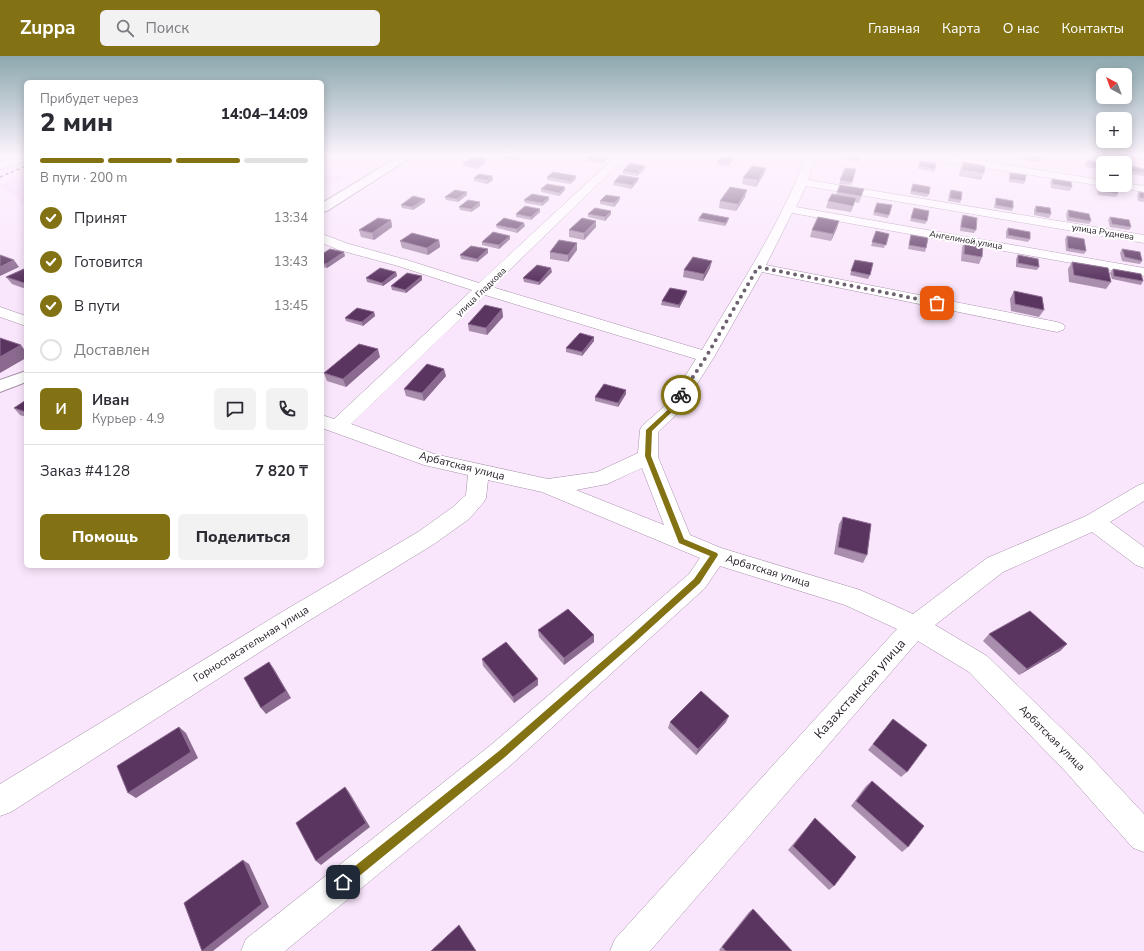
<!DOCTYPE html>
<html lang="ru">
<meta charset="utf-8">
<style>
:root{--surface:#fff;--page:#f2f2f3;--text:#2b2b33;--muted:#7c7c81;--line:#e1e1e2;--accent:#827213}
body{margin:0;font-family:"Nunito Sans",sans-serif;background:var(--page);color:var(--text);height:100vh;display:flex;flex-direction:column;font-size:15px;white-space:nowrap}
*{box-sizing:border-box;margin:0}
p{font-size:13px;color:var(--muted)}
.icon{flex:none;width:22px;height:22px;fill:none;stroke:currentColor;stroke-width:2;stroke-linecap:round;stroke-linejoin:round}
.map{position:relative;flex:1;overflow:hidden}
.details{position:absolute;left:24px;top:24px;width:300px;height:488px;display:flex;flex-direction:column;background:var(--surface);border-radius:6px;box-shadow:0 2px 10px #0003}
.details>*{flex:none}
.needle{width:26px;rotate:319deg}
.buttons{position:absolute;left:1096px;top:12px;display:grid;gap:8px}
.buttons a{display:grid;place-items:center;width:36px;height:36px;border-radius:6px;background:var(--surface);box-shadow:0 2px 10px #0003;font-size:20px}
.pin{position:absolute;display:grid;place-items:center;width:34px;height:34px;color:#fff;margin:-17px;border-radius:8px;box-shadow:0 2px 6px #0006}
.courier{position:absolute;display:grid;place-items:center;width:40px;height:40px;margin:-20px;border:3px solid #827213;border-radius:50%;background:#fff;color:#222;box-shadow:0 1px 5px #0007}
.overview em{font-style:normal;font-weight:800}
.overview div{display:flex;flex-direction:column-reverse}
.overview{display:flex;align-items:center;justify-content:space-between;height:68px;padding:0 16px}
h1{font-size:26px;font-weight:800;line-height:30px}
.bar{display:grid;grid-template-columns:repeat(4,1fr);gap:6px 4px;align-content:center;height:48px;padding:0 16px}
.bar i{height:5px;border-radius:3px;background:var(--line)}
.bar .on{background:var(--accent)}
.bar p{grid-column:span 4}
.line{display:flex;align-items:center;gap:10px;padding:0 16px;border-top:1px solid var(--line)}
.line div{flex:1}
.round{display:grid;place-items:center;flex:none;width:42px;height:42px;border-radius:6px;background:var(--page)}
ol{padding:0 16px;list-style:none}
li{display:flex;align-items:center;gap:12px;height:44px}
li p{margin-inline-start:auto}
li .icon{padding:4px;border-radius:50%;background:var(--accent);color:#fff;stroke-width:4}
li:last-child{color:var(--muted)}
li i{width:22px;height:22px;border:2px solid var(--line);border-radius:50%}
.primary-button{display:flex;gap:8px;margin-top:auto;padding:8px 16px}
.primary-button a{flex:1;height:46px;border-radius:6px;background:var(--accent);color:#fff;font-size:16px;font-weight:800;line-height:46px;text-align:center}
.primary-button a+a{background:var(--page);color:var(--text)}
header{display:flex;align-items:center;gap:24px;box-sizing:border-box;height:56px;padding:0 20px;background:var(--accent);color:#fff}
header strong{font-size:19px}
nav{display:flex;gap:22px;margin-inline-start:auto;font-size:14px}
.search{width:280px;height:36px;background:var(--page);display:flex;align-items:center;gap:10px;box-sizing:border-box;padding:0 14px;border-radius:6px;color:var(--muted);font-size:15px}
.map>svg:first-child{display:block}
.built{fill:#f6d8fa}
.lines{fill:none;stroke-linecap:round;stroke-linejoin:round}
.street-casing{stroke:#a58fa8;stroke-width:1}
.secondary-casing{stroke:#a58fa8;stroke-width:2}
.street{fill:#fff;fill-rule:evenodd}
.secondary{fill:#fff;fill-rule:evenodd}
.rail{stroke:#493f4b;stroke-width:1.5;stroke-dasharray:3 3;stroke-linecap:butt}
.wall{fill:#aa8eae}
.shaded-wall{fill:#8a6a8f}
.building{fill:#5a3560;stroke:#8a6a8f}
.route{fill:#827213}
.done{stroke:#6e6270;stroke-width:4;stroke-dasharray:0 7.2}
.labels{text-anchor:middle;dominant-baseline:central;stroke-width:4;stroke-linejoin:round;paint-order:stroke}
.far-street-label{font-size:9px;fill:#231b25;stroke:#fff}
.street-label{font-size:11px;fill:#231b25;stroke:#fff}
.near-street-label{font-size:13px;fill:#231b25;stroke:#fff}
</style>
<header>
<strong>Zuppa</strong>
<div class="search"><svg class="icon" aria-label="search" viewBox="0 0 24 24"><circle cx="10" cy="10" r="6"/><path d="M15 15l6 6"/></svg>Поиск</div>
<nav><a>Главная</a><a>Карта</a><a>О нас</a><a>Контакты</a></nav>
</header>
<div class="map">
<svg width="1144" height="895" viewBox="0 0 1144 895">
<rect width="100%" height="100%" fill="#fae6fc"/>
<!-- built -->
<g class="built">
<path d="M322,117l22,4 -22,13z"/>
<path d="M26,119v31l-25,-21z"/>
</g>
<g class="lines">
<!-- street casing -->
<g class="street-casing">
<g id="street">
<path d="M18,100h8v5l-26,8v-7z"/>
<path d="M616,100h11l-135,131 210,63c36,-62 79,-126 104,-194h10l-8,24 336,55v8l-338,-57 -10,21 348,61v8l-352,-63 -26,52 291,57 6,2 2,3 -2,3 -6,2 -295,-60 -48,85 -34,54 -22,21v25l32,78 31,13 139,42 53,24 74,-56 99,-42 51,-30 7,-3v18l-34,21 34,25v21l-8,-3 -44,-33 -89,40 -68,53 52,31 99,96 58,62v38l-11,-4 -67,-76 -97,-100 -51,-31 -268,310h-40l5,-12 282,-310 -52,-24 -125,-39 -15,22 -193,176 -227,187h-44l5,-12 246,-195 197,-170 11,-16 -158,-66 -54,-12 -2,18 -3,5 -14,16 -35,25 -129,79 -294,189 -11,4v-32l287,-175 131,-77 35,-25 13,-12 2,-20 -44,-10 -102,-37v-13l12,4 138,-129 -74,-24 -59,-16 -17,-7v-9l27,10 58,16 72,23zM485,239l211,64 -28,44 -26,23 -2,4 -2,23 -41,19 -49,7 -114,-25 -83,-30zM642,412l22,57 -88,-35 31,-6z"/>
<path d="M920,100h28l155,24v5h4l-4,1 -178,-27z"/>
<path d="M1125,127l19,3v6l-26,-4 -4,-1 -2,-2h13z"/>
<path d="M0,251l26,9v10l-26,-9z"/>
</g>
</g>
<!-- secondary casing -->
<g class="secondary-casing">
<g id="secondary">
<path d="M400,100h13l-86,55 -5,1v-9z"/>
<path d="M26,315v11l-26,10v-12z"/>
</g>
</g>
<!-- street -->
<use href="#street" class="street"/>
<!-- secondary -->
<use href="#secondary" class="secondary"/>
<!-- rail -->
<path class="rail" d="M0,121l26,-11"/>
</g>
<!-- wall -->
<g class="wall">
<path d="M504,100h18l-6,5 -12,-2z"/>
<path d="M847,100h15l-2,6 -14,-2z"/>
<path d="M1023,100h19l-3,6 -17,-2z"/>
<path d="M609,101l-7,6 -16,-2v-3z"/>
<path d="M486,103v3l-9,7 -13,-3 -1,-3z"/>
<path d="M733,104l-5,6 -11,-1v-3z"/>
<path d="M1087,104l16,3v7l-18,-3v-4z"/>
<path d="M920,105l15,8 -1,3 -16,-3z"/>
<path d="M963,106l21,11 -3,7 -22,-4 1,-7z"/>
<path d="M1131,110l13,3v7l-15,-2v-4z"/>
<path d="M766,112l-2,6 -8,13 -14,-3 1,-6z"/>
<path d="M845,112l11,1 -5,16 -12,-1z"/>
<path d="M645,113l-8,7 -14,-2v-3z"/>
<path d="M1010,117l15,8 -1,3 -15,-2v-6z"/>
<path d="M492,120l1,4 -6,4 -13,-3v-3z"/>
<path d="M547,121l29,2 -6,5 -23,-4z"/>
<path d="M639,122l-1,3 -7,8 -18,-4 1,-3z"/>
<path d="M1052,123l20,8 -2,4 -19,-3 -1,-6z"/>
<path d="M913,128l16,10 -2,3 -17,-3z"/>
<path d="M1099,130l19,8 -2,3 -18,-2 -1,-6z"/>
<path d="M565,131v3l-6,6 -18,-4v-3z"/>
<path d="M864,133l-5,14 -4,-1 -4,10 -25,-4 2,-7 8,-6 1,-3z"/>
<path d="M951,134l10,10 -1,3 -12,-2 1,-8z"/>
<path d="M1139,136l5,1v9l-6,-1 -1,-6z"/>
<path d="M467,139l-9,7 -12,-2 -1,-3z"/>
<path d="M549,141v3l-7,6 -17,-3 -1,-3z"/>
<path d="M620,141l-1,4 -5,6 -14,-3v-3z"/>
<path d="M745,141l-9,14 -17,-3 1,-7z"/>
<path d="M996,142l17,10 -1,3 -18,-3 1,-7z"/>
<path d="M425,146l-12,8 -11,-2 -1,-3z"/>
<path d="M480,146v4l-9,6 -11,-2 -1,-3z"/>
<path d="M877,147l15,2 -4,13 -15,-3z"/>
<path d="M1036,150l15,8 -2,4 -15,-3v-6z"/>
<path d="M914,152l13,13 -2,3 -15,-3z"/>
<path d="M540,153v3l-9,8 -15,-3v-3z"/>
<path d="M1068,154l23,11 -2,3 -22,-3 -1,-7z"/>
<path d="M588,158h23l-6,7 -17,-4z"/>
<path d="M963,159l13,15 -2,3 -14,-2 1,-12z"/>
<path d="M1110,161l21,10 -2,3 -19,-3 -2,-7z"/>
<path d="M699,162l29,3 -3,5 -27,-5z"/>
<path d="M391,164l1,7 -18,13 -13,-3 -2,-7z"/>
<path d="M596,165v6l-12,13 -15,-3v-7z"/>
<path d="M496,169l29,1 -8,7 -20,-5z"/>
<path d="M837,172l-6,13 -21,-4 2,-7z"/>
<path d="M1008,172l22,11 -2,3 -22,-4v-7z"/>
<path d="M876,175l13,3 -5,14 -13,-2z"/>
<path d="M911,179l15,13 -1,4 -17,-3z"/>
<path d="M510,180v3l-11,10 -17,-4v-3z"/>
<path d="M1067,180l19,15 -2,3 -18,-3 -1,-12z"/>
<path d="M439,184l1,7 -12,8 -26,-7 -2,-7z"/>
<path d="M965,184l17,17 -3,7 -18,-3 1,-14z"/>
<path d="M577,187v7l-9,12 -18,-3v-7z"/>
<path d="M1122,193l20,12 -2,3 -18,-3 -2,-8z"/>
<path d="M488,197l-11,9 -16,-3 -1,-4z"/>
<path d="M322,198l23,2 -18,12 -5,-1z"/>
<path d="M1018,199l21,12 -2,3 -21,-3v-8z"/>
<path d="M855,204l15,15 -2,4 -18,-4z"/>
<path d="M1072,206l39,20 -5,7 -37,-7 -1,-13z"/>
<path d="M26,212v21l-14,-5 -6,-7z"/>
<path d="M710,212l-7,13 -20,-4 1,-7z"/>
<path d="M1113,213l30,12 -2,4 -29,-6 -2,-6z"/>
<path d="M396,216l1,4 -14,10 -16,-4 -1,-4z"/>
<path d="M552,216l-13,13 -15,-3 -1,-4z"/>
<path d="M422,220v4l-16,13 -14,-3 -1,-4z"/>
<path d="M687,235l-1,4 -7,13 -18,-3 1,-4z"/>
<path d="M1014,235l30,19 -5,7 -28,-6 -1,-12z"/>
<path d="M502,253l1,8 -16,18 -18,-4 -1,-7z"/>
<path d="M374,256l1,4 -12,10 -17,-5 -1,-3z"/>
<path d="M594,285l-12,15 -16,-4v-4z"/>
<path d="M380,301l-34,30 -19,-6 -3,-8z"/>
<path d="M446,320l-22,25 -18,-5 -2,-7z"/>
<path d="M626,338l-8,13 -23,-6v-4z"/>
<path d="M26,344v17l-6,-2 -6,-7z"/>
<path d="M843,461l24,38 -4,8 -29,-9 5,-30z"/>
<path d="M538,574l56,5v7l-30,23 -25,-28z"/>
<path d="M989,578l78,10 -7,7 -41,24 -36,-34z"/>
<path d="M482,603l56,26 -24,18 -31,-37z"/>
<path d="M893,663l14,53 -6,5 -33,-27z"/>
<path d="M670,666h56l-30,33 -28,-27z"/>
<path d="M872,725l36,66 -6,5 -51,-46 15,-20z"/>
<path d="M815,762l19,68 -5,4 -41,-40z"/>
<path d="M753,853l38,42h-71l-1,-1 30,-38z"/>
</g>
<!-- shaded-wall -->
<g class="shaded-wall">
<path d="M518,100h4l-6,5 -1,-3z"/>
<path d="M606,100h3v1l-7,6v-3z"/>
<path d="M733,101v3l-5,6v-3z"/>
<path d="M486,103v3l-9,7 -1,-4z"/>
<path d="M645,110v3l-8,7v-3z"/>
<path d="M766,112l-2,6 -8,13 2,-7z"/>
<path d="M492,120l1,4 -6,4v-4z"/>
<path d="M576,120v3l-6,5v-3z"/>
<path d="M639,122l-1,3 -7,8 1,-4z"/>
<path d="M565,131v3l-6,6v-3z"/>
<path d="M747,134l-2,7 -9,14 2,-7z"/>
<path d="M467,136v3l-9,7 -1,-3z"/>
<path d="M549,141v3l-7,6v-3z"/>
<path d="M620,141l-1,4 -5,6v-4z"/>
<path d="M425,143v3l-12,8 -1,-3z"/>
<path d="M480,146v4l-9,6v-3z"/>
<path d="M540,153v3l-9,8v-3z"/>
<path d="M611,155v3l-6,7v-4z"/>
<path d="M729,162l-1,3 -3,5v-3z"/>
<path d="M391,164l1,7 -18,13 -2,-7z"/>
<path d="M596,165v6l-12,13v-7z"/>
<path d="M839,165l-2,7 -6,13 2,-7z"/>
<path d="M524,167l1,3 -8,7v-4z"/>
<path d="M510,180v3l-11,10v-4z"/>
<path d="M439,184l1,7 -12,8 -1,-7z"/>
<path d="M577,187v7l-9,12v-7z"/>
<path d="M488,193v4l-11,9v-3z"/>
<path d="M344,196l1,4 -18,12 -1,-4z"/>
<path d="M14,204l5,7 -19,9v-9z"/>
<path d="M712,205l-2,7 -7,13 1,-7z"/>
<path d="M551,212l1,4 -13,13v-3z"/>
<path d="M396,216l1,4 -14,10 -1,-3z"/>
<path d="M422,220v4l-16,13 -1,-3z"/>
<path d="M687,235l-1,4 -7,13v-3z"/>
<path d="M502,253l1,8 -16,18 -1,-7z"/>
<path d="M374,256l1,4 -12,10 -1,-4z"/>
<path d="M594,281v4l-12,15v-4z"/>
<path d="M21,289l5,7v6l-26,15v-16z"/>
<path d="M378,293l2,8 -34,30 -3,-8z"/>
<path d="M444,313l2,7 -22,25 -2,-8z"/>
<path d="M626,334v4l-8,13v-4z"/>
<path d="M594,579v7l-30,23v-7z"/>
<path d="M1067,588l-7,7 -41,24 8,-6z"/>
<path d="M269,606l5,7 17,29 -25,16 -5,-6z"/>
<path d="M538,623v6l-24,18 -1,-6z"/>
<path d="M729,660l-3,6 -30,33 2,-6z"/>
<path d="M179,671l7,6 12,25 -62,40 -8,-5z"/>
<path d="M345,731l4,5 21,35 -49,38 -5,-4z"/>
<path d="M243,804l6,4 20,43 -56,44h-11z"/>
</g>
<!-- building -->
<g class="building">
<path d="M504,100h14l-3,2z"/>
<path d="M587,100h19l-4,4 -16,-2z"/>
<path d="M722,100h7l4,1 -5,6 -11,-1z"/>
<path d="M847,100h15l-1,2z"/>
<path d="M1024,100h18l-1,3z"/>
<path d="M473,101l13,2 -10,6 -13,-2z"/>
<path d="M1087,104l18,3h-2v4l-16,-3z"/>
<path d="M920,105l16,2 -1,6 -16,-3z"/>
<path d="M963,106l22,4 -1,7 -22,-3z"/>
<path d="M630,107l15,3 -8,7 -14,-2z"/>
<path d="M752,110l14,2 -8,12 -15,-2z"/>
<path d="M1131,110l13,3v4l-13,-2z"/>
<path d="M845,112l11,1 -4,13 -12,-2z"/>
<path d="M553,116l23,4 -6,5 -23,-4z"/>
<path d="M1010,117l16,2 -1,6 -15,-2z"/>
<path d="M479,118l13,2 -5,4 -13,-2z"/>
<path d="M620,119l19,3 -7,7 -18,-3z"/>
<path d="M1052,123l19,3 1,5 -19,-3z"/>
<path d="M547,128l18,3 -6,6 -18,-4z"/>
<path d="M913,128l17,3 -1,7 -18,-3z"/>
<path d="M840,129l24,4 -3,7 -24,-4z"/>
<path d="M1099,130l18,3 1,5 -18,-3z"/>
<path d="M730,131l17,3 -9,14 -18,-3z"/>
<path d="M455,134l12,2 -10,7 -12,-2z"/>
<path d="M951,134l11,2 -1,8 -11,-2z"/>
<path d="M1139,136l5,1v5h-4z"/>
<path d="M532,138l17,3 -7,6 -18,-3z"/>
<path d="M832,138l24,4 -3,8 -25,-5z"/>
<path d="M606,139l14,2 -6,6 -14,-2z"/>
<path d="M413,140l12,3 -13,8 -11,-2z"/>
<path d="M996,142l17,3v7l-17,-3z"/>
<path d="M468,144l12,2 -9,7 -12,-2z"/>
<path d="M877,147l15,2 -3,10 -15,-3z"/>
<path d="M525,150l15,3 -9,8 -15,-3z"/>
<path d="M1036,150l14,2 1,6 -15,-2z"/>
<path d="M595,152l16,3 -6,6 -17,-3z"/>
<path d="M914,152l15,3 -2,10 -16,-3z"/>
<path d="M1068,154l21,4 2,7 -22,-4z"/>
<path d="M703,157l26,5 -4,5 -26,-5z"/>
<path d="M963,159l14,3 -1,12 -15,-3z"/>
<path d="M818,161l21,4 -6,13 -21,-4z"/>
<path d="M1110,161l19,3 2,7 -19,-3z"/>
<path d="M378,162l13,2 -19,13 -13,-3z"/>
<path d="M504,162l20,5 -7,6 -21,-4z"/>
<path d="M582,162l14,3 -12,12 -15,-3z"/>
<path d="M1008,172l22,4v7l-22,-4z"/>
<path d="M876,175l13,3 -3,11 -14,-3z"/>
<path d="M493,176l17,4 -11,9 -17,-3z"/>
<path d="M412,177l27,7 -12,8 -27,-7z"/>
<path d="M911,179l17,3 -2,10 -17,-3z"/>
<path d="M1067,180l17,3 2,12 -18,-3z"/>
<path d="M559,184l18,3 -9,12 -18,-3z"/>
<path d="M965,184l18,3 -1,14 -18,-3z"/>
<path d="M471,190l17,3 -11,10 -17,-4z"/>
<path d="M330,193l14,3 -18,12 -4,-1v-9z"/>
<path d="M1122,193l18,3 2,9 -17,-4z"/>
<path d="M0,199l14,5 -14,7z"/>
<path d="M1018,199l20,4 1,8 -21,-4z"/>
<path d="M693,201l19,4 -8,13 -20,-4z"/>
<path d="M855,204l18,3 -3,12 -19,-4z"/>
<path d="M1072,206l36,6 3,14 -37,-7z"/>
<path d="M537,209l14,3 -12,14 -16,-4z"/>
<path d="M26,212v14l-1,1 -19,-6z"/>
<path d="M380,212l16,4 -14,11 -16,-5z"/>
<path d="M1113,213l28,5 2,7 -29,-5z"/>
<path d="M407,217l15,3 -17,14 -14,-4z"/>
<path d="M670,232l17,3 -8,14 -17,-4z"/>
<path d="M1014,235l28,6 2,13 -29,-6z"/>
<path d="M485,249l17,4 -16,19 -18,-4z"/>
<path d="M357,252l17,4 -12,10 -17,-4z"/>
<path d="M580,277l14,4 -12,15 -16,-4z"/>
<path d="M0,282l21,7 -21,12z"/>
<path d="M359,288l19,5 -35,30 -19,-6z"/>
<path d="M427,308l17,5 -22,24 -18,-4z"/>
<path d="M604,328l22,6 -8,13 -23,-6z"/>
<path d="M26,344v12l-12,-4z"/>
<path d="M843,461l28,7 -4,31 -29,-8z"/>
<path d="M568,553l26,26 -30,23 -26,-28z"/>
<path d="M1030,555l37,33 -40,25 -38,-35z"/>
<path d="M506,586l32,37 -25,18 -31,-38z"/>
<path d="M269,606l17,29 -25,17 -17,-30z"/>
<path d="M701,635l28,25 -31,33 -28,-27z"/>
<path d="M893,663l34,26 -20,27 -34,-28z"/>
<path d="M179,671l12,25 -63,41 -11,-27z"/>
<path d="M872,725l52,45 -16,21 -52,-46z"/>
<path d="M345,731l21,36 -50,38 -20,-38z"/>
<path d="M815,762l41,39 -22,29 -41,-40z"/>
<path d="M243,804l19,44 -60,47 -18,-48z"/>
<path d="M753,853l39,42h-66l-4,-4z"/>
<path d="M459,869l17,26h-45z"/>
</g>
<!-- sky -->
<linearGradient id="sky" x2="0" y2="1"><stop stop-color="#8ca8ae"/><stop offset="0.44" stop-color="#fdf4fe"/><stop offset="1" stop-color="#fdf4fe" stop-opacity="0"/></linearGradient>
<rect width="1144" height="226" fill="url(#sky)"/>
<!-- route -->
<path class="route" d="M679,338l5,1 -8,13 -24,23 -1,25 33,83 33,14 1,2 -18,28 -66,60 -129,114 -158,129 -4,1 -3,-1 -2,-4 2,-4 159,-127 130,-113 65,-59 16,-23 -31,-13 -34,-87 1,-26 26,-24z"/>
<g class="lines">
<!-- done -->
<path class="done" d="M681,339l25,-38 52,-90 179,36"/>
</g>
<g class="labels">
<!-- far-street labels -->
<g class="far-street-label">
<text transform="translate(1103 176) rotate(9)">улица Руднева</text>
<text transform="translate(966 184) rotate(10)">Ангелиной улица</text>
<text transform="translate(481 236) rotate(-44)">улица Гладкова</text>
</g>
<!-- street labels -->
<g class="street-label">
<text transform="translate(462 410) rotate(14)">Арбатская улица</text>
<text transform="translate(768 515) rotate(17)">Арбатская улица</text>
<text transform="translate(251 588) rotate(-32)">Горноспасательная улица</text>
<text transform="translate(1052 682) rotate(45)">Арбатская улица</text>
</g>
<!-- near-street labels -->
<g class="near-street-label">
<text transform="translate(860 633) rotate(-48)">Казахстанская улица</text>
</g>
</g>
</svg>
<div class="buttons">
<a><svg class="needle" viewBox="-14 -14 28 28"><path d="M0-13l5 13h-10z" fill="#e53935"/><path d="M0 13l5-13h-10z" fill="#7c7c81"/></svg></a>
<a>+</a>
<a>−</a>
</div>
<div class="pin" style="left:937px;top:247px;background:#ea580c"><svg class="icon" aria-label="bag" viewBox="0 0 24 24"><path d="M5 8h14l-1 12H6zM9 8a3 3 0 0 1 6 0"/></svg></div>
<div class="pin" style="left:343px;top:826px;background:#1f2937"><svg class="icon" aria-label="home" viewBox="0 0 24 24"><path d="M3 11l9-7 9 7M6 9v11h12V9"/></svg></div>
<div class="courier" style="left:681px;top:339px"><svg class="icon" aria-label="bike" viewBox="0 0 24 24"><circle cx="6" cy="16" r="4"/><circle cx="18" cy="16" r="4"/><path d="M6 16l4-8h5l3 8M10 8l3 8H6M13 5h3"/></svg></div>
<section class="details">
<div class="overview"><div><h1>2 мин</h1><p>Прибудет через</p></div><em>14:04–14:09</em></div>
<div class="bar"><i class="on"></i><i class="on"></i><i class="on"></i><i></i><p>В пути · 200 m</p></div>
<ol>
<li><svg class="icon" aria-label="check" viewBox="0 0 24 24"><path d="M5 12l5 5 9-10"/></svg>Принят<p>13:34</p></li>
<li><svg class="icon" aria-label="check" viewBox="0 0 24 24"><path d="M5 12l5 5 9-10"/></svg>Готовится<p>13:43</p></li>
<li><svg class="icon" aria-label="check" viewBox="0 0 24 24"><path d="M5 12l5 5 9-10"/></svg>В пути<p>13:45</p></li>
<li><i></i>Доставлен</li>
</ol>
<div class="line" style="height:72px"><b class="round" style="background:var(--accent);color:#fff">И</b><div><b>Иван</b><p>Курьер · 4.9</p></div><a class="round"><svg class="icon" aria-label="chat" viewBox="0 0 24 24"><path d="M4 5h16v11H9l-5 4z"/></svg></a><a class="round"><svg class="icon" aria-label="phone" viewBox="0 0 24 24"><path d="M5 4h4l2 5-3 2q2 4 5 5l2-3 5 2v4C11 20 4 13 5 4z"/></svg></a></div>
<div class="line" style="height:52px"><div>Заказ #4128</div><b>7 820 ₸</b></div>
<div class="primary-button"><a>Помощь</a><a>Поделиться</a></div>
</section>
</div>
